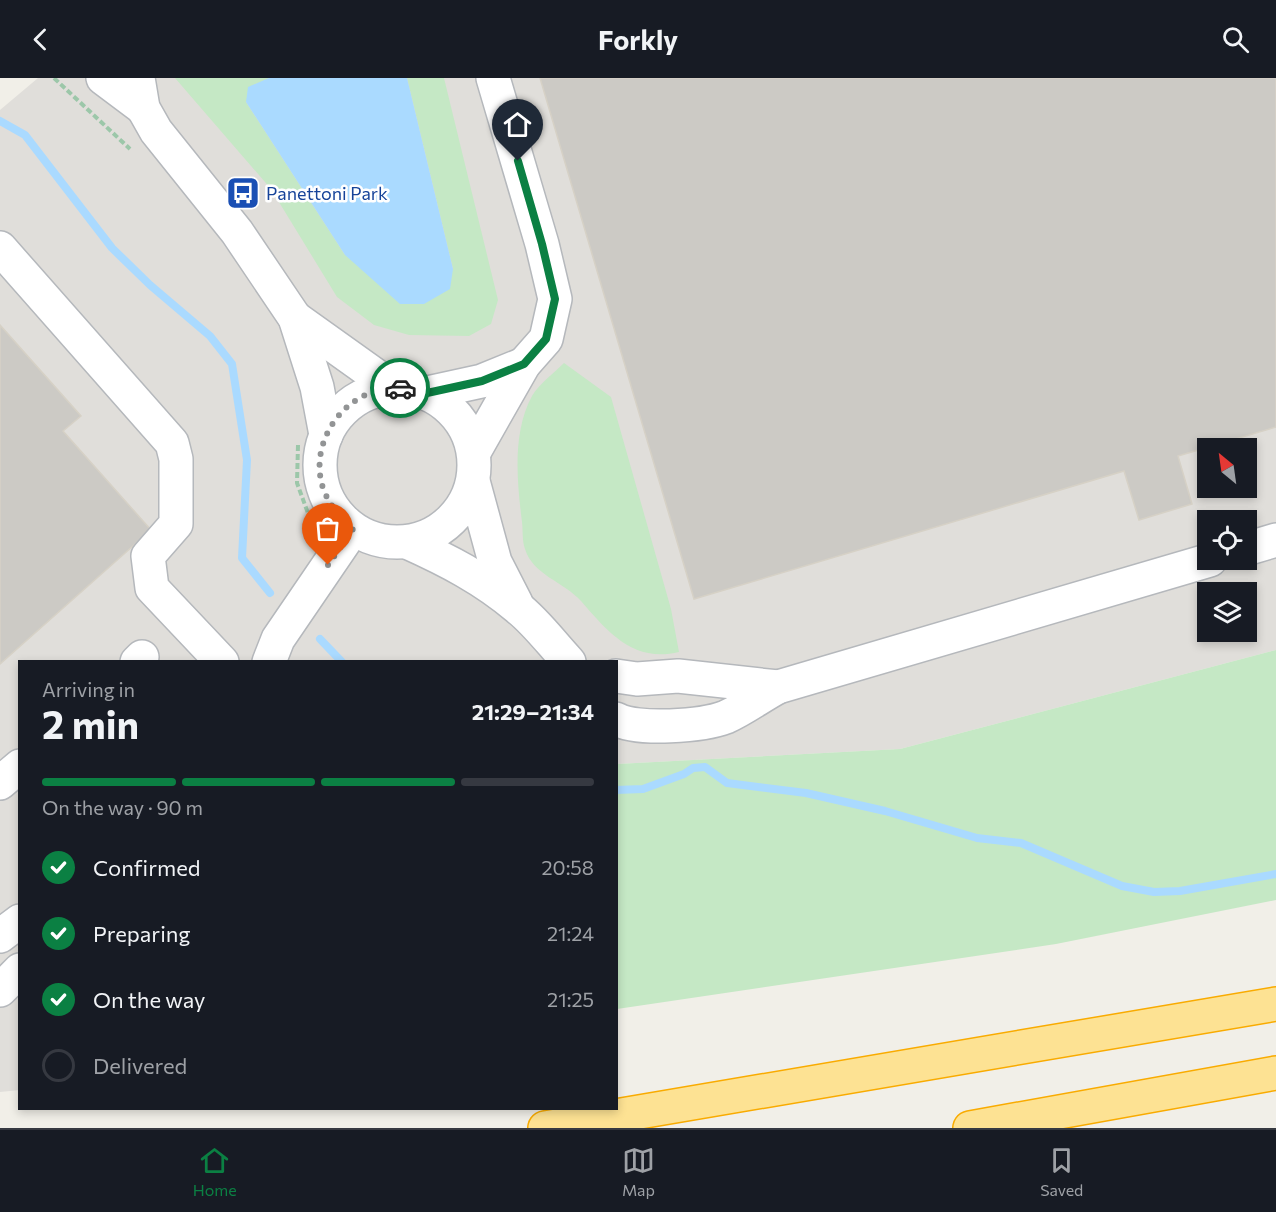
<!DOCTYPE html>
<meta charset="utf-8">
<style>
:root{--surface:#171b24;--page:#242831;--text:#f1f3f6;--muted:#9ea1a6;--line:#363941;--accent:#0b8043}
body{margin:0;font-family:Commissioner,sans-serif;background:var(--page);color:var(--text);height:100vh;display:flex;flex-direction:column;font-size:22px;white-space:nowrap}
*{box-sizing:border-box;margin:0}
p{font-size:20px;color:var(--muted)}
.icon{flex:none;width:33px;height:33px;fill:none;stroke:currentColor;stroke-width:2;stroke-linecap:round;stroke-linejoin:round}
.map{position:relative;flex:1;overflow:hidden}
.panel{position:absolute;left:18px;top:582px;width:600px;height:450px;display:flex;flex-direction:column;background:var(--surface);border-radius:0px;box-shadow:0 3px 9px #0003}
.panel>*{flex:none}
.needle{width:39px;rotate:331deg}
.fabs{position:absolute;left:1197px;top:360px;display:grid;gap:12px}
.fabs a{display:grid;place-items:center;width:60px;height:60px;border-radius:0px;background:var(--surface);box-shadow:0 3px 9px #0003;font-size:30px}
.pin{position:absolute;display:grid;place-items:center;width:51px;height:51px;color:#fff;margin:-62px -26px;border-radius:50% 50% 50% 0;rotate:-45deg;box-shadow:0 0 6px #0007}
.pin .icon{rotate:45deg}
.courier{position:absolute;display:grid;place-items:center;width:60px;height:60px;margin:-30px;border:4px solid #0b8043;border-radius:50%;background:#fff;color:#222;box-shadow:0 2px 8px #0007}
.overview em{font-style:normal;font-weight:700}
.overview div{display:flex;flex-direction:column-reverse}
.overview{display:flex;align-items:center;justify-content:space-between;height:102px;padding:0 24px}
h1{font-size:39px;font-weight:700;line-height:45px}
.bar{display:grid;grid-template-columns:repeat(4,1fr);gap:9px 6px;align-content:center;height:72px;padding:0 24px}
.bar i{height:8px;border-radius:4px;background:var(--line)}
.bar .active{background:var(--accent)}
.bar p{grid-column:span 4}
ol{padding:0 24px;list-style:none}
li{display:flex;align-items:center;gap:18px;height:66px}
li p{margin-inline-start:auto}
li .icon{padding:6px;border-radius:50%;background:var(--accent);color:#fff;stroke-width:4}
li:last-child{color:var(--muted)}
li i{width:33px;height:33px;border:3px solid var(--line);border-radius:50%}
header{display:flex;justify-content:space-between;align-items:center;height:78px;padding:0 24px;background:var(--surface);font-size:27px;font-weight:700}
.tab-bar{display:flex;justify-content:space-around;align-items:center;height:84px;border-top:2px solid var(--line);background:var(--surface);font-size:16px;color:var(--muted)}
.tab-bar a{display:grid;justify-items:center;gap:3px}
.tab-bar .active{color:var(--accent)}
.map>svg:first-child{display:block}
.industrial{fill:#e0deda;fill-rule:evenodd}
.green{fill:#c5e8c5}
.water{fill:#aadaff}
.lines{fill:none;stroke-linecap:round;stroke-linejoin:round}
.stream{stroke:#aadaff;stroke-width:8}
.building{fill:#cccac5;stroke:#d6d1c6;stroke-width:1.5}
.minor-casing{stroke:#b5b8bc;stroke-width:36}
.highway-casing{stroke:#f9ab00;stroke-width:36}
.path{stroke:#9cc7a9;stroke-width:4;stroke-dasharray:6 3;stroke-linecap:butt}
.minor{stroke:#fff;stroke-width:33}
.highway{stroke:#fde293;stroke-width:33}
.done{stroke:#929495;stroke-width:6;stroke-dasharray:0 10.8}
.route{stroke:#0b8043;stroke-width:8}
.labels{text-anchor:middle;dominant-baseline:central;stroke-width:5;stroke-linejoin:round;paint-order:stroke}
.transit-label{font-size:18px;fill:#164399;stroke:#fff;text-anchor:start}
</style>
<header><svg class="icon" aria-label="back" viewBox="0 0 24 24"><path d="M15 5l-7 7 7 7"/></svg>Forkly<svg class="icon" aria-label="search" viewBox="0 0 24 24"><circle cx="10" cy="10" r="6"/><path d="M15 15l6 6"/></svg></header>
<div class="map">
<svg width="1276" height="1050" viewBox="0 0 1276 1050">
<rect width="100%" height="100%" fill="#f1efe8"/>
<!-- industrial -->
<path class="industrial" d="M38,0h1238v572l-376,99 -283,15 -1,-102h-596v428l-20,2v-982zM1208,370h38v40h-38zM1208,442h38v40h-38zM1208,514h38v40h-38z"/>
<!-- green -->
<g class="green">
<path d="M175,0h94l-23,24 99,153 108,14 -46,-191h37l54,222 -7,24 -22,12 -60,-1 -35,-10 -37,-28 -66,-108z"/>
<path d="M564,285l47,34 60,212 8,43c-46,11 -71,-20 -98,-51 -17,-19 -48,-26 -56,-52 -3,-8 -2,-19 -3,-27 -5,-40 -10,-89 10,-126 7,-12 22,-23 32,-33z"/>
<path d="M1276,572v250l-220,44 -439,65v-245l283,-15z"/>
</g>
<!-- water -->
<path class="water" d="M269,0h138l46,191 -3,20 -26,15h-24l-55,-49 -99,-153 2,-15z"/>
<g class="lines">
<!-- stream -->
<g class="stream">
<path d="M0,43l25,14 87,113 38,37 60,51 22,28 15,96 -5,98 28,35"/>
<path d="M320,561l22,23"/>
<path d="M616,712l27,-1 41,-15 9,-6 12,-1 22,16 79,10 79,18 92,27 44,5 101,43 32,6 26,-1 96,-17"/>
</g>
</g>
<!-- building -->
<g class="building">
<path d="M540,0h736v349l-98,29 14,48 -53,16 -15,-49 -430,128z"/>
<path d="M0,247l81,91 -18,15 88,99 -151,134z"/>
</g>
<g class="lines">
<!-- minor casing -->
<g class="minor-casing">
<g id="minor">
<path d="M103,0l40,30"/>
<path d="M138,0l5,30 13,23 81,101 58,86 22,69 9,48"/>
<path d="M0,170l172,195 4,16v65l-28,32 4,32 70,74"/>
<path d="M295,240l98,70"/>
<circle cx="397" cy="387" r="77"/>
<path d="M427,315l55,-12 42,-17"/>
<path d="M474,374l50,-88 22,-25 9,-40 -13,-55 -49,-166"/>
<path d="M473,403l22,81 21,41"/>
<path d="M407,464c40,18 77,37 111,66 19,15 34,36 51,54"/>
<path d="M1246,471l30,-9"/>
<path d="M137,584l5,-5"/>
<path d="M269,584l9,-23 75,-110"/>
<path d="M616,598l21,3 41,-3 100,11"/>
<path d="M616,641c21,12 87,7 110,-2 18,-8 35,-21 52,-30l432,-127"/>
<path d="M0,705l20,-17"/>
<path d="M0,858l20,-15"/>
<path d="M0,912l20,-20"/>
</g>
</g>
<!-- highway casing -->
<g class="highway-casing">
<g id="highway">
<path d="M545,1050l731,-124"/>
<path d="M970,1050l306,-55"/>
</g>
</g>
<!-- path -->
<g class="path">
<path d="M54,0l76,71"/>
<path d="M298,367l-1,38 12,33 2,22"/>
</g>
<!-- minor -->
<use href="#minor" class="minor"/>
<!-- highway -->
<use href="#highway" class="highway"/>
</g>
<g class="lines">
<!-- done -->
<path class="done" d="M328,487l25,-36c-13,-12 -24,-24 -30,-41 -16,-49 26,-103 77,-100"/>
<!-- route -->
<path class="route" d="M400,310l27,5 55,-12 42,-17 22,-25 9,-40 -13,-55 -24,-83"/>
</g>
<!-- icons -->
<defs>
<g id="bus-square" transform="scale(1.725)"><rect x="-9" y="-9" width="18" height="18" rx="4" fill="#1a4fb4" stroke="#fff"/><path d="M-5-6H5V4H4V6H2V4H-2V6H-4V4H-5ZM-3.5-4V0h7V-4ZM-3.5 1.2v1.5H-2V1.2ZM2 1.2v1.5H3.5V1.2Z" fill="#fff"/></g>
</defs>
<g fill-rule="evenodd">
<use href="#bus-square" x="243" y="115"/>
</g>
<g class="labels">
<!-- transit labels -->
<g class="transit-label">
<text x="266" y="115">Panettoni Park</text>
</g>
</g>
</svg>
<div class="fabs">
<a><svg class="needle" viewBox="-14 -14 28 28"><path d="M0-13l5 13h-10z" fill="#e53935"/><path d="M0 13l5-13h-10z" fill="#9ea1a6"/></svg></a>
<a><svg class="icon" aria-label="locate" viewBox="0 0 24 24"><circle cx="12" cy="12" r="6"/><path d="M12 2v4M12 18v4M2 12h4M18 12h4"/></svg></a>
<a><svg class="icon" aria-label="layers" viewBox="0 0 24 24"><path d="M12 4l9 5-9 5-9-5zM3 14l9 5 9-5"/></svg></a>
</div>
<div class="pin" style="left:328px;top:487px;background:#ea580c"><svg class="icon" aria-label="bag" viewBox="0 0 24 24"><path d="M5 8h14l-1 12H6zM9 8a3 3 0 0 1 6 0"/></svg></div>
<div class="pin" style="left:518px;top:83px;background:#1f2937"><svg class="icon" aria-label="home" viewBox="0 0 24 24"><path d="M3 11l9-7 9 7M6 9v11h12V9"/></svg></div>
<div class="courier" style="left:400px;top:310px"><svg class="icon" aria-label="car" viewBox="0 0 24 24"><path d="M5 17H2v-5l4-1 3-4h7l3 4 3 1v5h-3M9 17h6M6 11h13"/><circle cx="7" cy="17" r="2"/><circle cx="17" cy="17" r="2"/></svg></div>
<section class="panel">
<div class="overview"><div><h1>2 min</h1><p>Arriving in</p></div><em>21:29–21:34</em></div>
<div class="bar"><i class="active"></i><i class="active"></i><i class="active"></i><i></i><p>On the way · 90 m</p></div>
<ol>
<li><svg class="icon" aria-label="check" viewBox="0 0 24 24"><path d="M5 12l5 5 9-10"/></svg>Confirmed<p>20:58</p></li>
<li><svg class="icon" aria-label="check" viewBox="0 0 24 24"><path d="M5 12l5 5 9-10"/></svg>Preparing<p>21:24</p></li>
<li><svg class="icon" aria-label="check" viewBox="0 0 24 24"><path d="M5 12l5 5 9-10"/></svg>On the way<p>21:25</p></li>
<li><i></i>Delivered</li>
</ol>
</section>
</div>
<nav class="tab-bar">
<a class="active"><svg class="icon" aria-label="home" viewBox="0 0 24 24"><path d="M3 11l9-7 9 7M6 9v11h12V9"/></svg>Home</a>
<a><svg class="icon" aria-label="map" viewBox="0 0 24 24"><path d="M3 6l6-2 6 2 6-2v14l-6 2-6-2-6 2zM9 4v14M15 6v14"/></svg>Map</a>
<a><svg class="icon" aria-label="saved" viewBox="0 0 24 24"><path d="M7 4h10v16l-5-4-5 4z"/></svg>Saved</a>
</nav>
